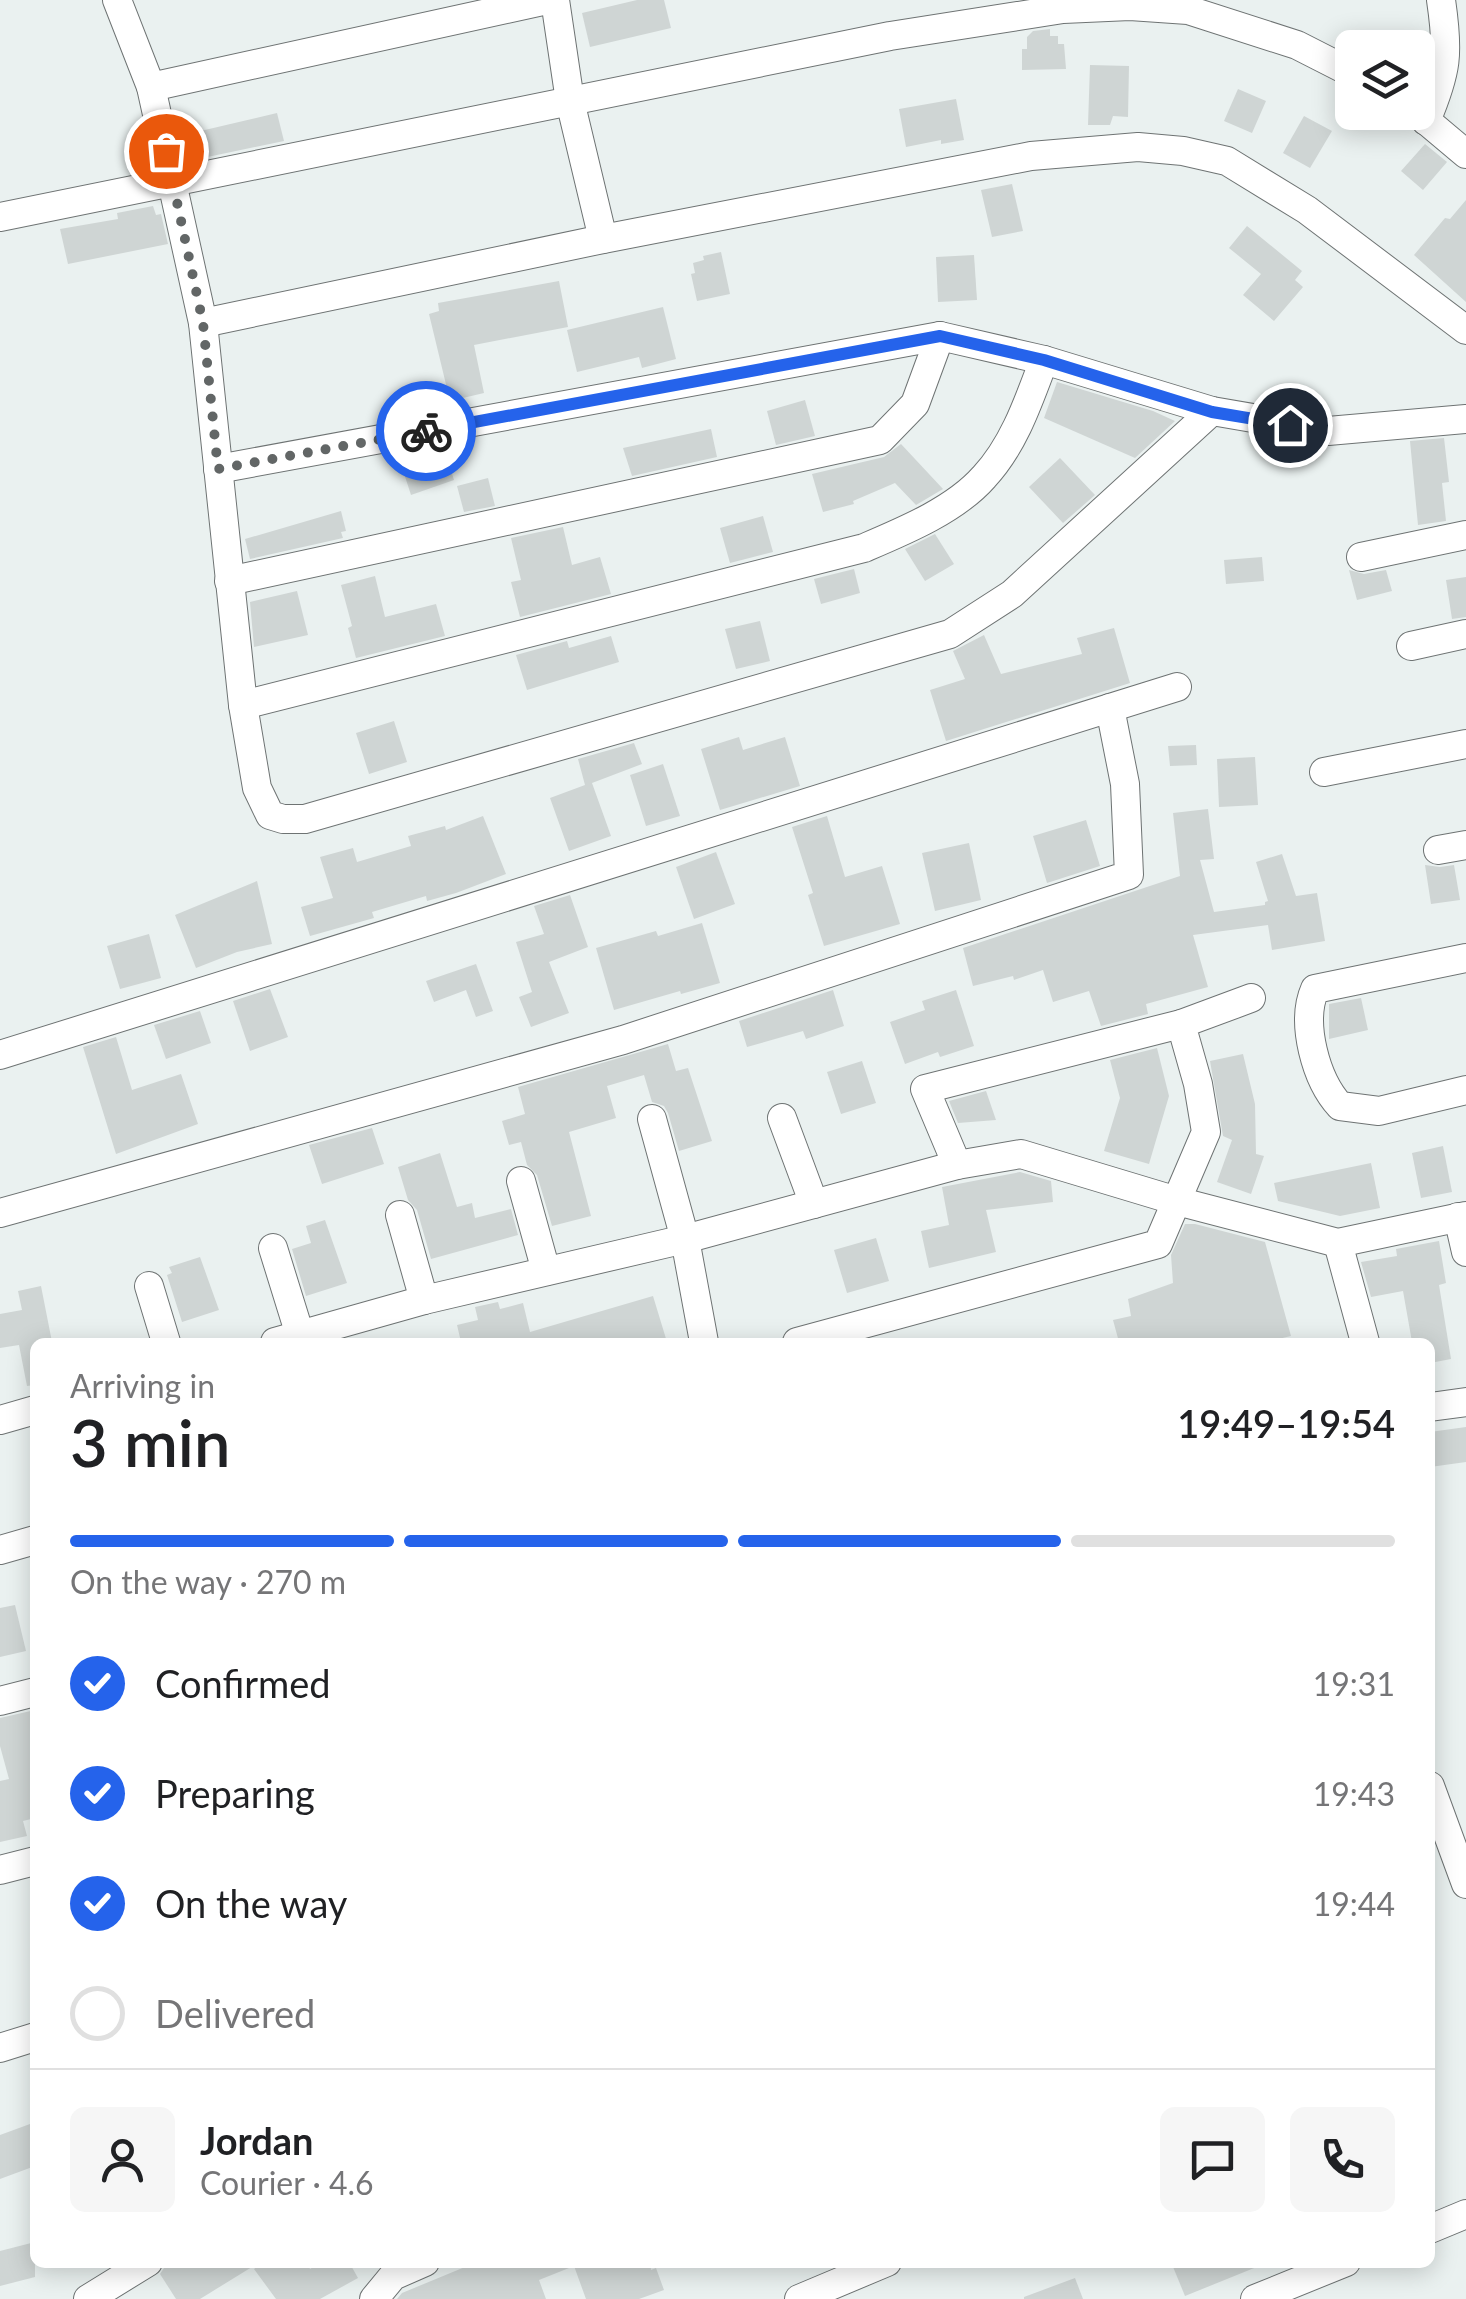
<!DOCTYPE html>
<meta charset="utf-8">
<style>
:root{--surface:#fff;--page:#f6f6f6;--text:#202124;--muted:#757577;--line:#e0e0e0;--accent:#2563eb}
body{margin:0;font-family:Lato,sans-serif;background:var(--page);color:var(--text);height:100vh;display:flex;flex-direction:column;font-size:38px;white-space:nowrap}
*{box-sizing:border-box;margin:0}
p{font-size:32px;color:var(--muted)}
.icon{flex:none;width:55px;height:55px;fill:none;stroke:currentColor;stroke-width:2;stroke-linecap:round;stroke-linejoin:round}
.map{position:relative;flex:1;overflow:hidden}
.details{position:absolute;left:30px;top:1338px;width:1405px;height:930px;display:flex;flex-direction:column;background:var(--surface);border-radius:15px;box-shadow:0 5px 25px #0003}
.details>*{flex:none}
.tools{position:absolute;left:1335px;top:30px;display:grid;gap:20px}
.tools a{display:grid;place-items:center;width:100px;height:100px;border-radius:15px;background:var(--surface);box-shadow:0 5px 25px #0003;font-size:50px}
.pin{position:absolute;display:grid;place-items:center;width:85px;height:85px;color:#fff;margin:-42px;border:5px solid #fff;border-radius:50%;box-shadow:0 2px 10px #0007}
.courier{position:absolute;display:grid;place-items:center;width:100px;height:100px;margin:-50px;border:8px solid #2563eb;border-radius:50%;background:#fff;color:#222;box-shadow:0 2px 12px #0007}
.headline em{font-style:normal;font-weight:600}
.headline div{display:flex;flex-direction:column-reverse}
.headline{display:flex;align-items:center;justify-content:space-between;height:170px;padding:0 40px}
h1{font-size:65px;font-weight:600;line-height:75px}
.bar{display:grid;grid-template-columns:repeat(4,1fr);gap:15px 10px;align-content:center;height:120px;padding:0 40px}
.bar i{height:12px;border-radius:8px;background:var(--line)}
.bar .selected{background:var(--accent)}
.bar p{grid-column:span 4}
.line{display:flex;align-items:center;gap:25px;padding:0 40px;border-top:2px solid var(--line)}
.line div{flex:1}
.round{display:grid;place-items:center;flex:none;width:105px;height:105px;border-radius:15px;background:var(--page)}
ol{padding:0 40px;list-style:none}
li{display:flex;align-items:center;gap:30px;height:110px}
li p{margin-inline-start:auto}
li .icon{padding:10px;border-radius:50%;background:var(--accent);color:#fff;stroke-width:4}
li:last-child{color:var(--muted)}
li i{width:55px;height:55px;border:5px solid var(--line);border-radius:50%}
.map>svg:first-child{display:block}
.building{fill:#cfd5d4}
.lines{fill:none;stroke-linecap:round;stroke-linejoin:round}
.minor-casing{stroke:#6e7373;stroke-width:30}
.minor{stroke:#fff;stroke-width:28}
.done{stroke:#626666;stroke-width:10;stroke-dasharray:0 18}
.route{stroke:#2563eb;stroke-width:12}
</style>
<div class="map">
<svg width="1466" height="2299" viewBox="0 0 1466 2299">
<rect width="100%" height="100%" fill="#eaf1f0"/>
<!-- building -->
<g class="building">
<path d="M637,0h27l7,28 -81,19 -8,-34z"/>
<path d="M1050,29v7h8v8h6l2,25 -44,1v-21h5v-12l6,-6z"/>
<path d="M1090,65l39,1 -1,51 -15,-1 -3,9h-22z"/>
<path d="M1238,89l28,12 -14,32 -28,-12z"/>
<path d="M956,99l8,41 -23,4v-4l-35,7 -7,-38z"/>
<path d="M277,113l7,28 -86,18 -6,-26z"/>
<path d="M1304,116l28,15 -22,37 -27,-15z"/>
<path d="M1425,144l22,18 -24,28 -22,-19z"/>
<path d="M1012,184l11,47 -31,6 -11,-47z"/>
<path d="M1466,200v102l-52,-47 31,-37 5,1z"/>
<path d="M153,206l3,9 5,-1 7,30 -100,20 -8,-35 58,-10 -1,-6z"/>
<path d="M1247,226l55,45 -7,9 8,7 -29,34 -31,-26 18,-21 -32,-26z"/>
<path d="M721,252l9,42 -33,7 -6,-27 4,-1 -2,-10 11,-3 -1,-4z"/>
<path d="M974,255l3,45 -39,2 -2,-45z"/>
<path d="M559,281l9,46 -94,18 10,48 -34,8 -21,-87 10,-3 -1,-8z"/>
<path d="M663,307l13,52 -34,9 -3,-11 -62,15 -10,-42z"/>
<path d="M1057,382l96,29 22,10 -40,37 -91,-40z"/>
<path d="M805,400l10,36 -39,9 -9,-34z"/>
<path d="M711,429l6,28 -85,19 -9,-28z"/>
<path d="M1444,438l5,44 -7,1 4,38 -28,4 -8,-84z"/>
<path d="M901,444l42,45 -27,16 -21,-22 -42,18 1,3 -31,8 -11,-38 72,-17z"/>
<path d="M443,445l11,35 -43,15 -11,-34 10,-3 -2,-6z"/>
<path d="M1060,458l35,37 -32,28 -34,-36z"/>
<path d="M488,478l7,28 -31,6 -7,-26z"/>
<path d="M341,511l5,20 -5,1 2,6 -93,21 -5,-20z"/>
<path d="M763,516l10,36 -43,11 -10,-35z"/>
<path d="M563,527l9,38 28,-8 11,37 -91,23 -9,-35 10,-2 -10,-42z"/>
<path d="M935,534l19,30 -29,17 -20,-32z"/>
<path d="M1262,557l2,24 -38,3 -2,-24z"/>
<path d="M854,569l6,24 -39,11 -7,-25z"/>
<path d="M1349,570l15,4 22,-4 6,21 -35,9z"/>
<path d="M375,576l10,41 51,-13 9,32 -89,22 -8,-30 4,-2 -11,-41z"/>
<path d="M1466,577v40l-14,2 -6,-39z"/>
<path d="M297,591l11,44 -54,12 -4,-45z"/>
<path d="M760,621l10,40 -34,8 -11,-40z"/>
<path d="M1114,628l16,55 -184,58 -16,-51 35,-11 -12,-28 31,-16 17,39 81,-20 -5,-16z"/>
<path d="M611,636l8,26 -92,28 -11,-35 51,-14 2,7z"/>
<path d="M394,721l13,41 -38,12 -13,-41z"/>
<path d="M739,737l4,13 42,-13 15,49 -80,24 -19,-61z"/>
<path d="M634,743l8,21 -50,19 19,53 -42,15 -19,-53 35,-13 -7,-26z"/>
<path d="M1196,745l1,20 -27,1 -2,-20z"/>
<path d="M1255,757l3,48 -39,2 -2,-48z"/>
<path d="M663,764l17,52 -34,10 -16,-51z"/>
<path d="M1208,809l6,50 -14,1 14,52 51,-7v-3l3,-1 -12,-39 26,-8 14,42 21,-3 8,48 -53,9 -4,-25 -75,10 15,52 -62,17 2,10 -47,12 -12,-35 -36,11 -10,-32 -29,10 -1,-4 -40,10 -10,-38 217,-72 -7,-63z"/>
<path d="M483,816l23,58 -50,19 -29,8 -1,-5 -54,16 2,6 -64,18 -9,-29 32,-9 -13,-41 33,-9 4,14 54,-16 -3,-10 37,-10 1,4z"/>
<path d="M827,816l18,61 37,-11 18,58 -76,22 -16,-51 5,-2 -21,-66z"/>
<path d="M1086,820l14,46 -53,17 -14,-47z"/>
<path d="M969,843l12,57 -46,11 -13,-58z"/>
<path d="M716,852l19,52 -41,15 -18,-52z"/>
<path d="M1425,865l15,2 14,-2 6,35 -29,4z"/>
<path d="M257,881l15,63 -35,8 -41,16 -21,-53z"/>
<path d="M570,895l18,52 -39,15 20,51 -38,14 -12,-30 13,-5 -16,-50 28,-8 -10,-28z"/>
<path d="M702,923l18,60 -39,11 -1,-3 -66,19 -18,-62 60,-17 2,5z"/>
<path d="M149,934l12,44 -41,11 -13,-43z"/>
<path d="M476,964l17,47 -17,6 -10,-27 -32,12 -8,-21z"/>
<path d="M270,989l18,48 -38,14 -17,-50z"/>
<path d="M833,990l11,36 -38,13 -3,-8 -56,16 -8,-26z"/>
<path d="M956,990l18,56 -34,11 -2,-5 -33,12 -15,-42 35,-12 -3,-9z"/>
<path d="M1361,998l7,32 -39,9v-35z"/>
<path d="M200,1011l11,32 -45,16 -12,-34z"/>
<path d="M116,1037l16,53 49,-16 17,50 -82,30 -33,-107z"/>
<path d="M668,1044l8,27 12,-3 24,73 -33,10 -11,-38 -4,-7 -12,-4 -8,-27 -37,11 9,32 -47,14 22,84 -39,10 -15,-51 -10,-10 -6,-23 -12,3 -7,-24 23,-7 -7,-27z"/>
<path d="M1157,1048l12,48 -20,68 -45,-13 16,-53 -10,-38z"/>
<path d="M1243,1054l12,50 1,50 8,2 -13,38 -34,-12 15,-42 -9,-4 -13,-75z"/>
<path d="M862,1061l14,42 -35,11 -14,-42z"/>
<path d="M986,1091l10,29 -38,3 -9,-22z"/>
<path d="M372,1128l12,36 -62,20 -13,-39z"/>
<path d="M1443,1146l9,46 -31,6 -9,-45z"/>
<path d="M440,1153l17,54 15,-4 3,15 36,-9 7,26 -87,24 -14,-49 -9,-10 -10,-33z"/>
<path d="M1371,1163l9,45 -40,8 -62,-15 -4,-18z"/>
<path d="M1020,1172l31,9 2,21 -67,8 10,42 -67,16 -8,-37 28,-6 -7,-38z"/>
<path d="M325,1220l22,63 -41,13 -14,-47 19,-6 -5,-17z"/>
<path d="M1185,1224h10l70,18 26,94 -25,6h-45l-1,-3 -16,3h-85l-6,-22 18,-4 -3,-17 45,-16 -2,-28z"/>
<path d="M876,1238l13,43 -42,12 -13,-43z"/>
<path d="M1439,1241l7,42 -7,2 12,74 -21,4v-21h-18l-9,-51 -32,6 -10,-35 36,-6 -1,-7z"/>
<path d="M200,1257l19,53 -37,12 -15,-47 5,-2 -3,-6z"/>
<path d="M41,1286l11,56h-17v43l-8,1 -8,-41 -19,3v-34l22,-4 -4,-19z"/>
<path d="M653,1296l14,46h-206l-4,-17 21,-5 -3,-13 23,-5 2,7 23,-6 7,29z"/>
<path d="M1466,1427v35l-36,5v-35z"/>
<path d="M15,1605l11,46 -26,6v-49z"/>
<path d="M35,1710v108l-12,3 4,15 -27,6v-61l9,-2 -9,-33v-28z"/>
<path d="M30,2124l5,22v20l-35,13v-44z"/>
<path d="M35,2242v35l-35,9v-35z"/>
<path d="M168,2262h92l-60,37h-24l-16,-25z"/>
<path d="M263,2262h44l3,7 12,-7h27l9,16 -38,21h-44l-22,-30z"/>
<path d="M477,2262h173l1,8 5,-2 8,22 -25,9h-53l-12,-33 -35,14 7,19h-149l5,-6z"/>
<path d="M1171,2262h93v2l-79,32z"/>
<path d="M1075,2278l8,21h-59v-2z"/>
</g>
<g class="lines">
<!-- minor casing -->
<g class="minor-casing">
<g id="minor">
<path d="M117,0l34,87 52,236 40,382 14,83 13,27 13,4h22l645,-185 62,-40 200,-183"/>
<path d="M555,0l15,101 33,138"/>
<path d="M151,87l396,-87"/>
<path d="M1416,112l50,42"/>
<path d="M1426,121c21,-50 23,-67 15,-121"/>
<path d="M0,217l890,-181 173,-27 67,-3 58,4 109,35 55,28"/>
<path d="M203,323l400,-84 428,-83 107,-9 45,4 44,10 80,49 159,120"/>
<path d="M218,469l722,-133 104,24 168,51 116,20 138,-12"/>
<path d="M1361,557l105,-22"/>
<path d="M229,581l651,-141 35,-36 25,-68"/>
<path d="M1411,646l55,-12"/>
<path d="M243,705l621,-157c40,-17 91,-38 120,-71 30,-32 45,-77 60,-117"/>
<path d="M1324,772l142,-28"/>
<path d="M1438,850l28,-5"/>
<path d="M1466,958l-151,31c-15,34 1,91 25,117l39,5 87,-21"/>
<path d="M0,1055l1177,-368"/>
<path d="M782,1118l32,86"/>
<path d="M652,1119l33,120 19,103"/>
<path d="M957,1165l-32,-76 256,-65"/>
<path d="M521,1181l25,90"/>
<path d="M0,1213l623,-173 506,-165 -4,-91 -15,-76"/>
<path d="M400,1215l24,85"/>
<path d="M1458,1217l8,35"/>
<path d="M1338,1243l27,99"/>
<path d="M273,1248l27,87"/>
<path d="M149,1286l17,56"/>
<path d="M275,1342l149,-42 261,-61 272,-74 64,-11 156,47 161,42 128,-27"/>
<path d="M797,1342l361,-98 48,-112 -8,-48 -17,-60 70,-26"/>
<path d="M1430,1407l36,-5"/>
<path d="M0,1420l35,-10"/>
<path d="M0,1550l35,-10"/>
<path d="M0,1701l35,-9"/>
<path d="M1430,1786l36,98"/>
<path d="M0,1870l35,-9"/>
<path d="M0,2048l35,-11"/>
<path d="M1430,2229l36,-15"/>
<path d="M88,2299l60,-37"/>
<path d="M374,2299l19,-23 32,-14"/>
<path d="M799,2299l88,-37"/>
<path d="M1255,2299l91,-37"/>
</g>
</g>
<!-- minor -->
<use href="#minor" class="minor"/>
</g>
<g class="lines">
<!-- done -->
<path class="done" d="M166,151l37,172 15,146 208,-38"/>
<!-- route -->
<path class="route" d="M426,431l514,-95 104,24 168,52 78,13"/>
</g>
</svg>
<div class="tools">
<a><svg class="icon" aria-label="layers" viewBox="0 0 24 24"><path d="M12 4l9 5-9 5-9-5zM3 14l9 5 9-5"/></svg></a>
</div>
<div class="pin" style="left:166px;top:151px;background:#ea580c"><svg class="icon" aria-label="bag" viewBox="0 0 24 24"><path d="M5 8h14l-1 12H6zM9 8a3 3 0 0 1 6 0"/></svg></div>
<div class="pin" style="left:1290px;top:425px;background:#1f2937"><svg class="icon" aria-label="home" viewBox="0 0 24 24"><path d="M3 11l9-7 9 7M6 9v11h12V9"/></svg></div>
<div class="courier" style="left:426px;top:431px"><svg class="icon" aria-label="bike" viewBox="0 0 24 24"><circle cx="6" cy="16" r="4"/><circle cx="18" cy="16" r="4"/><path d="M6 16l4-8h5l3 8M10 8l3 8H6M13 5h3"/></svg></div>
<section class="details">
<div class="headline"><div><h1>3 min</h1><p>Arriving in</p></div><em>19:49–19:54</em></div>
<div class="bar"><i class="selected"></i><i class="selected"></i><i class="selected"></i><i></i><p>On the way · 270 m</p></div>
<ol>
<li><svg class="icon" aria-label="check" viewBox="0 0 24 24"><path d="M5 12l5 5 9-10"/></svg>Confirmed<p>19:31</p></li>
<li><svg class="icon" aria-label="check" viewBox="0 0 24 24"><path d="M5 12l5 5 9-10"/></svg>Preparing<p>19:43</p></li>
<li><svg class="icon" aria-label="check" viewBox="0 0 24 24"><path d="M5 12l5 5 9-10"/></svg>On the way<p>19:44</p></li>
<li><i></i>Delivered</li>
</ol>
<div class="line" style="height:180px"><a class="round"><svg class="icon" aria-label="person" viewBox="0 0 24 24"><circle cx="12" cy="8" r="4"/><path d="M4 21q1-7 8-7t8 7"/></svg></a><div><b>Jordan</b><p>Courier · 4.6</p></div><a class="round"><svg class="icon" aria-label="chat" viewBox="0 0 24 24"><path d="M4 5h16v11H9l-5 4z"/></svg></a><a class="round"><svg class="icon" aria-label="phone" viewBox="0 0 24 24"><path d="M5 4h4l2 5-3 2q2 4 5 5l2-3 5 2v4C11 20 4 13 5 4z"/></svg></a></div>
</section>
</div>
